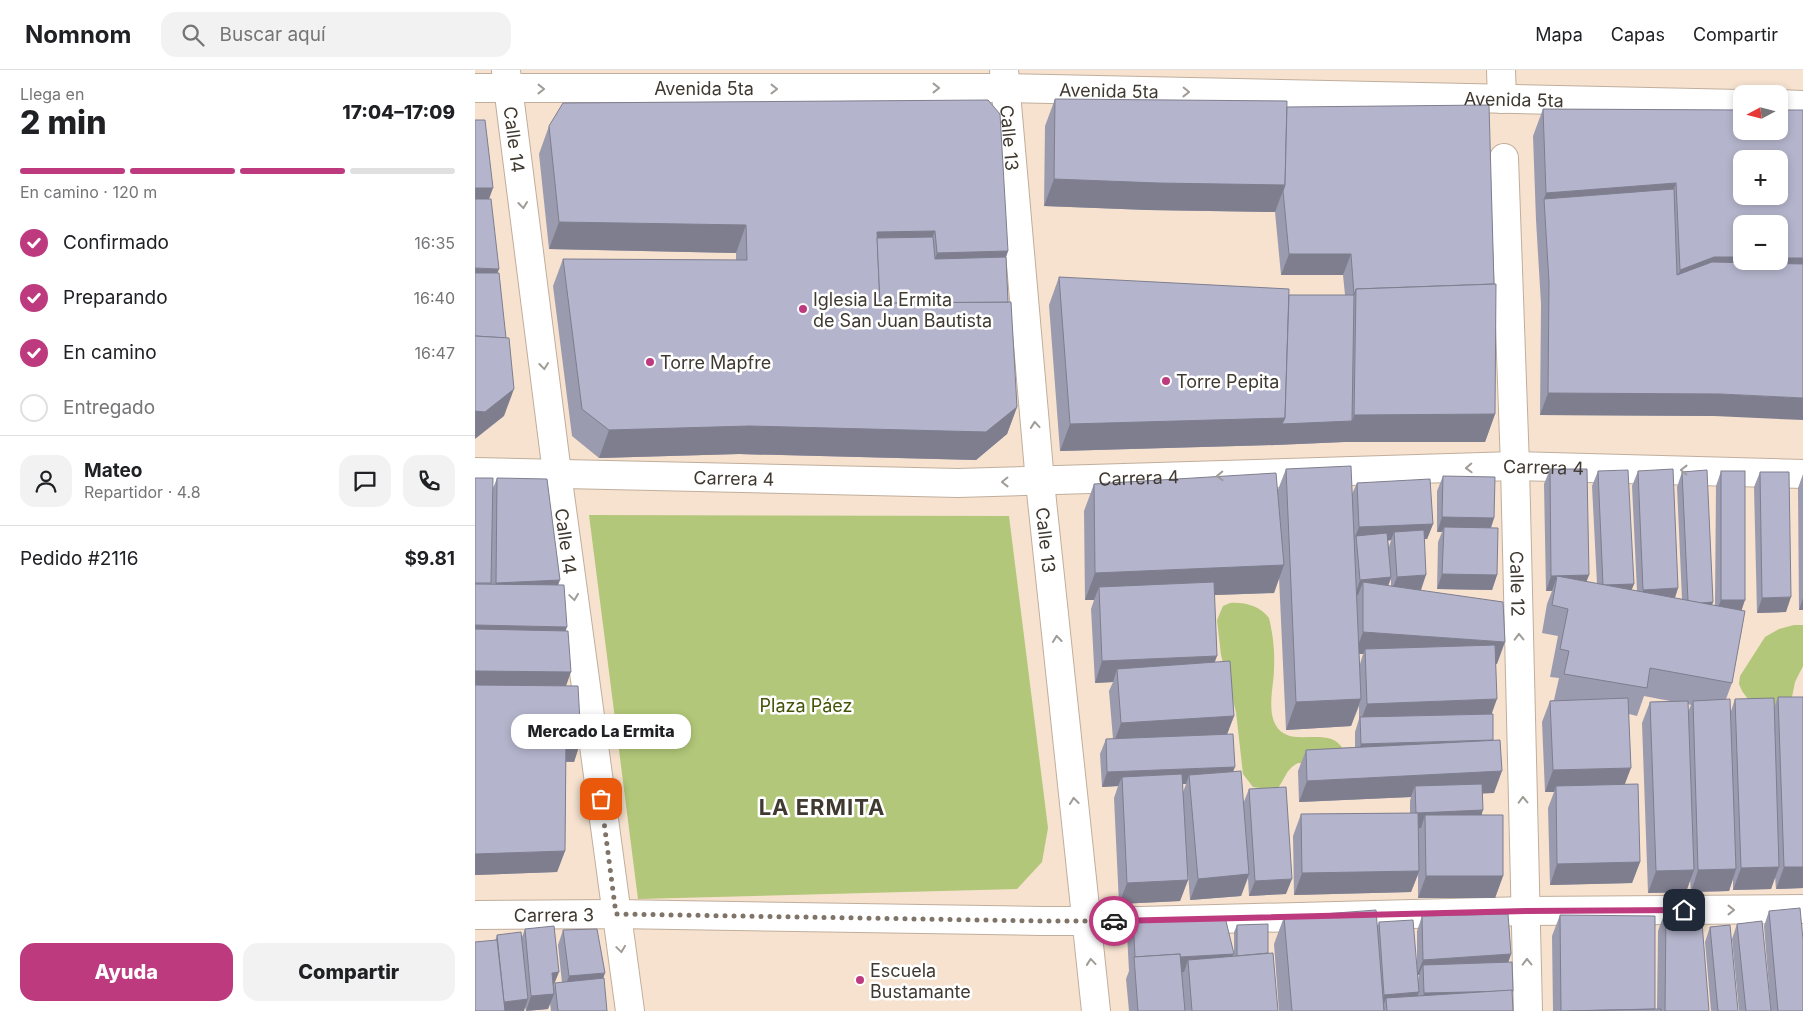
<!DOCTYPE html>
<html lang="es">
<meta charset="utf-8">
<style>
:root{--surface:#fff;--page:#f2f2f2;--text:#202124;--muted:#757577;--line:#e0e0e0;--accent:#bd3a7f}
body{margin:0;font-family:Inter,sans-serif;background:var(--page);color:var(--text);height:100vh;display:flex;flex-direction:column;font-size:19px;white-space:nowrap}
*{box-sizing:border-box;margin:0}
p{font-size:16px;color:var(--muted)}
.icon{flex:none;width:28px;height:28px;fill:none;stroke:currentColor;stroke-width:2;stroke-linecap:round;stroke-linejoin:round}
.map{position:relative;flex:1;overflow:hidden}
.side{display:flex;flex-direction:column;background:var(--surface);width:475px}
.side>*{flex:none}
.needle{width:32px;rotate:263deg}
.buttons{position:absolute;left:1258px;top:15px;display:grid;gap:10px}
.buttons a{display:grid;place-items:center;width:55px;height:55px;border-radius:10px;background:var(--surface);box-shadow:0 2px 8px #0003;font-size:25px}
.pin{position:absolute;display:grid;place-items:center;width:42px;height:42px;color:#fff;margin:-21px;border-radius:10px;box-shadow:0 2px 8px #0006}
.courier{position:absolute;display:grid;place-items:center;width:50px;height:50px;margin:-25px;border:4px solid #bd3a7f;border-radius:50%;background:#fff;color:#222;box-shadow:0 1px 6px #0007}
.bubble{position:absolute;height:35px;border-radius:15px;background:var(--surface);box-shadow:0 2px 8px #0003;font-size:16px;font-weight:800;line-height:35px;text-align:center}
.headline em{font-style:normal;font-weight:800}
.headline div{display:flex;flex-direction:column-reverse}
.headline{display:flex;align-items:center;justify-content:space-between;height:85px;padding:0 20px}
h1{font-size:32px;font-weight:800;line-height:38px}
.bar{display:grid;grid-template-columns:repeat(4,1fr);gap:8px 5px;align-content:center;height:60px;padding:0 20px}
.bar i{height:6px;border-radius:4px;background:var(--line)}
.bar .selected{background:var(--accent)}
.bar p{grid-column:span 4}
.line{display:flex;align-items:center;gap:12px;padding:0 20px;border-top:1px solid var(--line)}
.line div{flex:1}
.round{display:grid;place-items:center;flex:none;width:52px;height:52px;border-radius:15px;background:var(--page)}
ol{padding:0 20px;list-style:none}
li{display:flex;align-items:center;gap:15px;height:55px}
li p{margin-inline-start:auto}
li .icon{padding:5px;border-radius:50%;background:var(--accent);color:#fff;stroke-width:4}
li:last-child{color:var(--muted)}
li i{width:28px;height:28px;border:2px solid var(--line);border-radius:50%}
.action{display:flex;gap:10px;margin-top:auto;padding:10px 20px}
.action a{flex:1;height:58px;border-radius:15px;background:var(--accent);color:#fff;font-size:20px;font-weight:800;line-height:58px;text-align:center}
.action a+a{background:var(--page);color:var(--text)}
header{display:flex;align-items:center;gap:30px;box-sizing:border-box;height:70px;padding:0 25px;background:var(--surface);border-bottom:1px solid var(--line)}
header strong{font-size:24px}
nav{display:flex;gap:28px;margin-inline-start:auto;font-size:18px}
.search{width:350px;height:45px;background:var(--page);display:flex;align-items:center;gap:12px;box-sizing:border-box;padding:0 18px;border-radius:15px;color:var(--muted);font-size:19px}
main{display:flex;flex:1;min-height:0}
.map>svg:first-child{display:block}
.green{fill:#b2c779}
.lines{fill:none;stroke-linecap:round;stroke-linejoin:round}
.minor-casing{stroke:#c0ae9c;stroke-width:30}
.minor{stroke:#fff;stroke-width:28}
.wall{fill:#9b9baf;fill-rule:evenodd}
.shaded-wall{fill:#7e7e8f}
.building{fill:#b4b4cc;stroke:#7e7e8f;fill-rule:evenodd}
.oneway{stroke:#a09c98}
.done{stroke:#807468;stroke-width:5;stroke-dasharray:0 9}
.route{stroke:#bd3a7f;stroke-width:6}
.poi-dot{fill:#bd3a7f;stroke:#fff;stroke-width:2}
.labels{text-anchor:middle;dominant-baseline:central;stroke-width:5;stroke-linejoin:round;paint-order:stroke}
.street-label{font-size:18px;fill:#403931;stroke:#fff}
.poi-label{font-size:18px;fill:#403931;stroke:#fff;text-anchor:start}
.park-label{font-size:18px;fill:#445307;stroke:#fff}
.district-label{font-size:22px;font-weight:bold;letter-spacing:1px;fill:#403931;stroke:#fff}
</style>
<header>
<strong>Nomnom</strong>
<div class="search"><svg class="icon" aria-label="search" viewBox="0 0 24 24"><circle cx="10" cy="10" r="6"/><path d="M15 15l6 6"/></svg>Buscar aquí</div>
<nav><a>Mapa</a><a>Capas</a><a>Compartir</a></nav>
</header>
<main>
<section class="side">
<div class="headline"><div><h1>2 min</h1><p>Llega en</p></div><em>17:04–17:09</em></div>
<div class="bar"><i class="selected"></i><i class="selected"></i><i class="selected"></i><i></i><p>En camino · 120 m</p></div>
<ol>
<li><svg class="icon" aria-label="check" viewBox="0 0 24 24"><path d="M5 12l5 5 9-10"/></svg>Confirmado<p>16:35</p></li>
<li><svg class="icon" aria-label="check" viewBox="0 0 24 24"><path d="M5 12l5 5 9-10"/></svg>Preparando<p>16:40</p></li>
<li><svg class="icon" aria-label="check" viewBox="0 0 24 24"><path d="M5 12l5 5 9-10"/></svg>En camino<p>16:47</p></li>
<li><i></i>Entregado</li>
</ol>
<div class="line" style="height:90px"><a class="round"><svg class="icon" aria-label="person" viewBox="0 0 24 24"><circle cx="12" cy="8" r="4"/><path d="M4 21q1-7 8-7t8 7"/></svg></a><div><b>Mateo</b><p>Repartidor · 4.8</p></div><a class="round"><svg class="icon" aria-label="chat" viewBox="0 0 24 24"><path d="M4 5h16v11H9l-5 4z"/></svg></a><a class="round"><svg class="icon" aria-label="phone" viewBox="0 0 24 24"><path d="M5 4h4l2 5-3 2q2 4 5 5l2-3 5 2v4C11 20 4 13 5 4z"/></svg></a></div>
<div class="line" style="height:65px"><div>Pedido #2116</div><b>$9.81</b></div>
<div class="action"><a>Ayuda</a><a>Compartir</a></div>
</section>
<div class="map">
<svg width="1328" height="941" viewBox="0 0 1328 941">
<rect width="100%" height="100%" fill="#f6e2cf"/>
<!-- green -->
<g class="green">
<path d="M114,445l420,1 39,312 -6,34 -25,27 -379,10z"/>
<path d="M755,533c15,-1 30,3 39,15 4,16 6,34 5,51 0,19 -11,53 11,65 17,9 46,-6 58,15l-26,16 -19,-2c-13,7 -12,15 -20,25h-18l-7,-1 -10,-13 -7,-62 -15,-57 -4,-35 6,-14z"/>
<path d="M1319,555h9v41l-8,16 -3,15 -6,13 -35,-7 -9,-12 -3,-7 1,-8 25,-39 14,-8z"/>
</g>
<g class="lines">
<!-- minor casing -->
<g class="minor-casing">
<g id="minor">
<path id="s1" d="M529,0l36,412 56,529"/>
<path d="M1026,0l1,29"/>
<path id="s2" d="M31,1l51,402 73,538"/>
<path id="s3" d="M0,18h530l736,16"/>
<path d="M1304,34l24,1"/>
<path id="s4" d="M1029,88l11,308 13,545"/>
<path id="s5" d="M0,402l483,11 557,-17 288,8"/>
<path id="s6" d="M0,845l141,-1 426,7h99l385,-10 277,-2"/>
</g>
</g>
<!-- minor -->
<use href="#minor" class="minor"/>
</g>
<!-- wall -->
<g class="wall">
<path d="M580,29l232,8 208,307 -10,28h-141l-69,3 -215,6 -11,-146 10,-28 230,18h56l-2,-20h-62l-6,-63 -127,-2 -104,-4 1,-80z"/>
<path d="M1068,39l198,1 -27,306 -174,-1 1,-111 -5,-84 -3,-84z"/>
<path d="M74,56l459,125 -2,6 2,45 9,105 -10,27 -31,26 -237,-6 -140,4 -27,-22 -19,-150 10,-27 173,1v-7l-187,-4 -10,-95z"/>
<path d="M811,399l66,25 5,-11 76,41 -6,15h-3l-4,51 77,74h-1l-4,50 2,79h-11l-1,22 21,61 -8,22h-77v-23l-7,17 -117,3 -1,-59 8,-22 109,-1v-12l1,-4 -112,5 -1,-31 8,-21 49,-3v-15l4,-13v-13l-8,20 -65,4 -7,-153 -5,16 -60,2 1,67 19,54 -7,18 6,38 10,32 6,-15 37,105 -37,2 -1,-18 -7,18 -51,4 -2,-27v7l-8,21 -61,3 -5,-106 4,-12 -16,1 -2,-33 6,-15h7l-4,-48 4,-9 -18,1 -4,-74 3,-9h-9l-1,-89 10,-27 183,8zM916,470l-2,7 -1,-6zM916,509v7h-3zM884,584h4l-3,10zM708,714h3l-3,8z"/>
<path d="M1075,399l39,106 -3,7 11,2 -5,-98 6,-15 36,113 -3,6 6,1 -5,-105 6,-15 40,117 -3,10 7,1 -5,-112 5,-15 31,130 -1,3 3,1 1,-120 5,-15 20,139 -9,73 -6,16 5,12 4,-12 39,9 4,-11 25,191 -27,1 -1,-12 -4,12 -38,1v-11l-4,12 -38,1 -1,-12 -4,12 -38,1 -6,-170 8,-21 20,-1 -26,-5 -7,20 -8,-2 -4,71 15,77 -8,21 -82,2 -2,-77 6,-16h-9l-3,-70 8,-21 4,-1 5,-22 -9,-1 8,-41 -16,-3 5,-29 5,-13h-6l-2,-107zM1213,634l3,1 -3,7z"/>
<path d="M1285,402l26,140 -29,1 -3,-126z"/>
<path d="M1328,404v136h-4l-1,-122z"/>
<path d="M968,406l51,42 -3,10 6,47 -5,15 -55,-1 1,-47 4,-10h-5v-41z"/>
<path d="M0,408l17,13 5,-13 61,107 8,46v55l15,54 -7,22h-8l-1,89 -8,21 -82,3z"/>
<path d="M1191,839l43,102h-156l-1,-75 8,-21 95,94h2l1,-78z"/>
<path d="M1294,841l34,100h-32l-7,-85z"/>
<path d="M947,846l89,38 -3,9 4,30 -125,18h-108l-5,-67 10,-27 94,8 1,-3 39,58 1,-5h-2v-44z"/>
<path d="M658,849l100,37h1v-24l3,-7 31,28 10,58h-149l-3,-32 3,-8 -2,-37z"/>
<path d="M1262,854l34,87h-32l-7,-72z"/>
<path d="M1235,857l28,84h-27l-6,-69z"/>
<path d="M50,859l28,60 2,-6h7l-4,-38 5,-15 40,48 4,33h-56l-1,-8 -2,6 -22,2 -1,-4 -30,-66 2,-6 25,2z"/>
</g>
<!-- shaded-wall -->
<g class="shaded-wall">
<path d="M579,109l231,6 -10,27 -127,-2 -104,-4z"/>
<path d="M1201,113l-10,28 -122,-12 2,-6z"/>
<path d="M0,118h18l-10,28h-8z"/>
<path d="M84,152l187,3 -10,28 -187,-4z"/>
<path d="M460,161l-10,27 -49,1 1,-27z"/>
<path d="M533,181l-10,28 -71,1 10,-27z"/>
<path d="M814,184h62l-8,21h-62z"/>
<path d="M1239,187h27v4h38v-3h24v28l-133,11 10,-27z"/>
<path d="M0,198l24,1 -8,21h-16z"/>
<path d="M39,319l-10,27 -29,23v-28z"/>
<path d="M1073,323l173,1 82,4v22l-89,-4 -174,-1z"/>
<path d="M542,337l-10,27 -31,26 -237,-6 -140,4 10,-28z"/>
<path d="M1020,344l-10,28h-141l-69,3 -215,6 10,-27 215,-6 67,3 2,-6z"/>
<path d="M967,447l52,1 -5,15 -45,-6 -2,5h-5z"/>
<path d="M958,454l-6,15 -32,1 -1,-8 -3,8 -34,2 -1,-6 -3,6 6,-15z"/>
<path d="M809,495l-10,28 -174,6 -1,-12 -5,13h-9l10,-27z"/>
<path d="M967,504l55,1 -5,15 -55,-1z"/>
<path d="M951,505l-5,15 -30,2 6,-15z"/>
<path d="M1114,505l-6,15 -26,-14 -5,15h-6l5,-15z"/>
<path d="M916,507l-5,15 -23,-10 -5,13h-3l5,-15z"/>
<path d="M85,510l-8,21 -64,4 8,-22z"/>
<path d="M1159,514l-6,15 -25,-14z"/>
<path d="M1203,518l-5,15 -35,2 5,-15z"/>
<path d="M1316,527l-5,15 -29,1 5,-15z"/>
<path d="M1328,528v12h-4z"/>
<path d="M1246,530h24l-5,15h-25z"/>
<path d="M1238,532l-6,15 -19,-13z"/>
<path d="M0,555l92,2 -10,27 -82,-1z"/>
<path d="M888,562l142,10 -8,22 -132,-10v-5l-2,5h-8z"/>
<path d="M742,586l-8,22 -92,-9 -4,13 -18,1 7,-22z"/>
<path d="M0,601l96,1 -10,28 -86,-1z"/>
<path d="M886,629l-10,27 -65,4 10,-28z"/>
<path d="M1022,629l-8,22 -129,2 7,-19z"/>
<path d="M759,646l-8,21 -113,8 8,-22z"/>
<path d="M91,670h15l-7,22 -15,-1z"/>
<path d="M1018,671l-138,18 6,-15z"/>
<path d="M760,697l-6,15 -40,-7 -3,9 -64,2v-9l-4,9 -16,1 5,-15z"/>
<path d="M1156,698l-8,21 -67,-3 -2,6h-9l8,-22z"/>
<path d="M1027,701l-8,22 -78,4 -1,-11 -4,11 -112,5 8,-21z"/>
<path d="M1008,740l-5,15 -53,-10 -4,13h-10l5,-15z"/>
<path d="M90,781l-8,21 -82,3v-21z"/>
<path d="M1165,792l-8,21 -82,2 7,-21z"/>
<path d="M1304,797l-8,22 -38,1 8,-22z"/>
<path d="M1309,797h19v21l-27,1z"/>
<path d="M1261,799l-7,22 -38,1 7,-22z"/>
<path d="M1219,800l-8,22 -38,1 8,-22z"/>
<path d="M944,801l-8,21 -117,3 8,-22z"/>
<path d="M774,804l-8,22 -51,4 8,-21z"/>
<path d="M951,806h77l-8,22h-77z"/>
<path d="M817,809l-6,15 -37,2 6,-15z"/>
<path d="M713,810l-8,21 -61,3 8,-21z"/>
<path d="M759,884l-5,15 -41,-9 -4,12 -49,2v-15z"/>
<path d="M1036,884l-5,15 -83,-4 -4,10h-2l6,-15z"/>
<path d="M84,902l-6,15 -1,-14z"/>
<path d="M130,903l-5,15 -37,3 6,-15z"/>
<path d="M1038,921l-6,15 -89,2 6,-15z"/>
<path d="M944,922l-6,15 -27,-9 -4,12h-4l6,-15z"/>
<path d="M79,924l-6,15 -22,2 5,-15z"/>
<path d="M53,929l-4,12h-24l4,-9z"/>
</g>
<!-- building -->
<g class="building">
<path d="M580,29l232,2 -2,84 -127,-2 -104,-4z"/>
<path d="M513,30l12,14 8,137 -71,2 -2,-22 -58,1 3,71 131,-1 6,105 -31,25 -237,-6 -140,4 -27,-21 -19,-150 184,1 -1,-35 -187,-3 -10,-96 14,-23z"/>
<path d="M1014,35l5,179 -138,5 -2,6 -3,-41h-62l-6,-63 2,-6 2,-78z"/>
<path d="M1068,39l198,1v21h38v-21h24v148h-24v-34h-38v33h-27l-34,13 -4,-87 -130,10zM1266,89h38v37h-38z"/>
<path d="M0,50h10l8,68h-18z"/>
<path d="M1199,119l3,86 35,-13 91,2v134l-82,-4 -173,-1 1,-111 -5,-83z"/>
<path d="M0,129h16l8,70 -24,-1z"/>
<path d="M458,167l2,22 71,-2 2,45 -128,1 -3,-65z"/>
<path d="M0,203h24l7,65 -31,-2z"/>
<path d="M584,207l230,12 -4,129 -215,6z"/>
<path d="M1021,214l-1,130 -141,1 2,-126z"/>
<path d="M814,225h65l-2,126 -70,3 3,-6z"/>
<path d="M0,266l34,2 5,51 -29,23 -10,-1z"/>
<path d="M876,396l10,233 -65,3 -10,-233z"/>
<path d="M1075,399h37l2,106 -38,1z"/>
<path d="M1198,399l5,119 -35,2 -5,-119z"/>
<path d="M1153,400l6,114 -31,1 -5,-114z"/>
<path d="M1232,400l6,132 -12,1 -13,-2 -6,-129z"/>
<rect x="1246" y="401" width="24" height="129"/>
<path d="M1285,402h29l2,125 -29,1z"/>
<path d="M801,403l8,92 -189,8 -1,-89z"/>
<path d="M968,406l52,1 -1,41 -52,-1z"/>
<path d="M0,408h18l-2,105h-16z"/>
<path d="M22,408l50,1 13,101 -64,3z"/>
<path d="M955,409l3,45 -74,3 -2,-44z"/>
<path d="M969,457l54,1 -1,47 -55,-1z"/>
<path d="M949,460l2,45 -29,2 -3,-45z"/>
<path d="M912,463l4,44 -31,3 -4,-44z"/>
<path d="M1082,506l188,35 -13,72 -82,-15 -3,20 -83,-14 5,-23 -9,-2 8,-40 -16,-4z"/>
<path d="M739,512l3,74 -115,5 -3,-74z"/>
<path d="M888,512l140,20 2,40 -142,-10z"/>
<path d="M0,514l89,1 3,42 -92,-2z"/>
<path d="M0,559l93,2 3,41 -96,-1z"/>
<path d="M1020,575l2,54 -130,5 -2,-55z"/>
<path d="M755,591l4,55 -113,7 -4,-54z"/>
<path d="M0,615l103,1 3,54h-15l-1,111 -90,3z"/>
<path d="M1303,627h25v170h-19z"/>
<path d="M1153,628l3,70 -78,2 -3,-69z"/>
<path d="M1299,628l5,169 -38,1 -6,-169z"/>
<path d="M1255,629l6,170 -38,1 -5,-169z"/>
<path d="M1213,631l6,169 -38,1 -6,-169z"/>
<path d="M1018,644v26l-132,4 -1,-27z"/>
<path d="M758,664l2,33 -128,5 -1,-33z"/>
<path d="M1025,670l2,31 -195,10 -1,-31z"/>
<path d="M766,701l8,103 -51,5 -9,-104z"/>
<path d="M707,704l6,106 -61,3 -5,-106z"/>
<path d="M1007,714l1,26 -67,3 -1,-27z"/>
<path d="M1163,714l2,78 -83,2 -1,-78z"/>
<path d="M811,717l6,92 -37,2 -6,-92z"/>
<path d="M943,743l1,58 -117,2 -1,-59z"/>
<path d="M950,745h78v61h-77z"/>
<path d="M1325,838l3,32v71h-25l-9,-100z"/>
<path d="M1191,839l35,1 8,101h-44z"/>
<path d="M901,840l8,101h-92l-8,-94z"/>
<path d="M1033,844l3,40 -88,6 -1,-44z"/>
<path d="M1085,845l95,1v93l-94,2z"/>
<path d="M750,847l9,37 -54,3v-3l-45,3 -2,-38z"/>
<path d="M938,850l6,72 -35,3 -5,-73z"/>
<path d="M1287,851l9,90h-25l-9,-87z"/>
<path d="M793,854v29l-31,3v-31z"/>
<path d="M1255,855l8,86h-20l-8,-84z"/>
<path d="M79,856l5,46 -7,1 2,21 -23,2 -6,-67z"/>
<path d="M122,859l8,44 -36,3 -6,-46z"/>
<path d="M46,862l7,67 -24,3 -7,-67z"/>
<path d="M22,870l8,71h-30v-69z"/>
<path d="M798,883l5,58h-86l-4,-51z"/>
<path d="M705,884l5,57h-47l-4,-54z"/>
<path d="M1037,892l1,29 -89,2 -1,-28z"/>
<path d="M129,908l3,33h-49l-3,-28z"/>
<path d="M1037,920l1,21h-126l-1,-13z"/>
<path d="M1186,939v2h-92z"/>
</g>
<!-- one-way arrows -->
<defs><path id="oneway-chevron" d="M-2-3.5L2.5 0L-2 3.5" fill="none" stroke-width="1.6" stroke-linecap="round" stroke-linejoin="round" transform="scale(1.25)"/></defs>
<g class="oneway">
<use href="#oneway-chevron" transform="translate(461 18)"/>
<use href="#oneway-chevron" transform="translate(66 19)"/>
<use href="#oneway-chevron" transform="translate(299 19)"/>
<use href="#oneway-chevron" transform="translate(711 22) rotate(1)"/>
<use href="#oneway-chevron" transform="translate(48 135) rotate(83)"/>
<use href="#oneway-chevron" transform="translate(69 296) rotate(83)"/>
<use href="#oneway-chevron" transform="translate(560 355) rotate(-95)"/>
<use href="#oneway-chevron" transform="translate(994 398) rotate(178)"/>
<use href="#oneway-chevron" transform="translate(1209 400) rotate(-179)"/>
<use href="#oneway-chevron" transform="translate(745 406) rotate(178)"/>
<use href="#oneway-chevron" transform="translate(530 412) rotate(179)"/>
<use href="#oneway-chevron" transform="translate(99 527) rotate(82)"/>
<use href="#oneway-chevron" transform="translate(1044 567) rotate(-91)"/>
<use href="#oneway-chevron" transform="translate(582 569) rotate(-96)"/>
<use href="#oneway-chevron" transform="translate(1048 730) rotate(-91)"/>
<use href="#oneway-chevron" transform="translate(599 731) rotate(-96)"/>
<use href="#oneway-chevron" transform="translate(1256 840)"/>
<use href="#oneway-chevron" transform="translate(146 879) rotate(82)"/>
<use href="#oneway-chevron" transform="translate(616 892) rotate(-95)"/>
<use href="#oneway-chevron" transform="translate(1052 892) rotate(-91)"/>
</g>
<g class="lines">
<!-- done -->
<path class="done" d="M126,729l15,115 426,7h72"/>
<!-- route -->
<path class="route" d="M639,851l412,-10 158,-1"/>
</g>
<!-- markers -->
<g class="poi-dot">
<circle cx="328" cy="239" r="5"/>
<circle cx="175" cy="292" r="5"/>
<circle cx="691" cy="311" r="5"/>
<circle cx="385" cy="910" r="5"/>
</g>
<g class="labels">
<!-- street labels -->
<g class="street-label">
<text stroke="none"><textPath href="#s3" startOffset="229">Avenida 5ta</textPath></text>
<text stroke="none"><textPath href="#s3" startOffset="634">Avenida 5ta</textPath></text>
<text stroke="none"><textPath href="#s3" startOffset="1039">Avenida 5ta</textPath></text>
<text stroke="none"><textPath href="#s1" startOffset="68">Calle 13</textPath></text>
<text stroke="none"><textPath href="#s2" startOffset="69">Calle 14</textPath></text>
<text stroke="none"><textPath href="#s5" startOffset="1069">Carrera 4</textPath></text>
<text stroke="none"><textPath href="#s5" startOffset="259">Carrera 4</textPath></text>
<text stroke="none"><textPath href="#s5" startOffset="664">Carrera 4</textPath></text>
<text stroke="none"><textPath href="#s2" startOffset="474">Calle 14</textPath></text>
<text stroke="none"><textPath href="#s1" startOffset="472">Calle 13</textPath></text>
<text stroke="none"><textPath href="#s4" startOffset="426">Calle 12</textPath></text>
<text stroke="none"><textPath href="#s6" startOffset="79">Carrera 3</textPath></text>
</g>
<!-- poi labels -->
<g class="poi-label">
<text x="338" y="229">Iglesia La Ermita<tspan x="338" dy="21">de San Juan Bautista</tspan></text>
<text x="185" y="292">Torre Mapfre</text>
<text x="701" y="311">Torre Pepita</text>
<text x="395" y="900">Escuela<tspan x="395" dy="21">Bustamante</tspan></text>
</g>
<!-- park labels -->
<g class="park-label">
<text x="331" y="635">Plaza Páez</text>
</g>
<!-- district labels -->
<g class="district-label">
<text x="347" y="737">LA ERMITA</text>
</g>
</g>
</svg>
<div class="buttons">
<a><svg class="needle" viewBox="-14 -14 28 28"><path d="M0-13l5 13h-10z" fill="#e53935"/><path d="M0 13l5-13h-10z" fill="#757577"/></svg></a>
<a>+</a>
<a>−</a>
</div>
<div class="pin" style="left:126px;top:729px;background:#ea580c"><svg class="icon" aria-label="bag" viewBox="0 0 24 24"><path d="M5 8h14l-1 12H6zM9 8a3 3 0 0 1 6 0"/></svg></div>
<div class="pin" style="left:1209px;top:840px;background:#1f2937"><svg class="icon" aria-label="home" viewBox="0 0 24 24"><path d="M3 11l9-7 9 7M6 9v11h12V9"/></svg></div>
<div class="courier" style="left:639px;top:851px"><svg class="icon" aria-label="car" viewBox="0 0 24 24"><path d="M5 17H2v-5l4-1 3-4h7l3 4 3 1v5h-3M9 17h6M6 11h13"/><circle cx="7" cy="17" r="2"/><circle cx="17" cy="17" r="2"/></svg></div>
<div class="bubble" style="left:36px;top:644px;width:180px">Mercado La Ermita</div>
</div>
</main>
